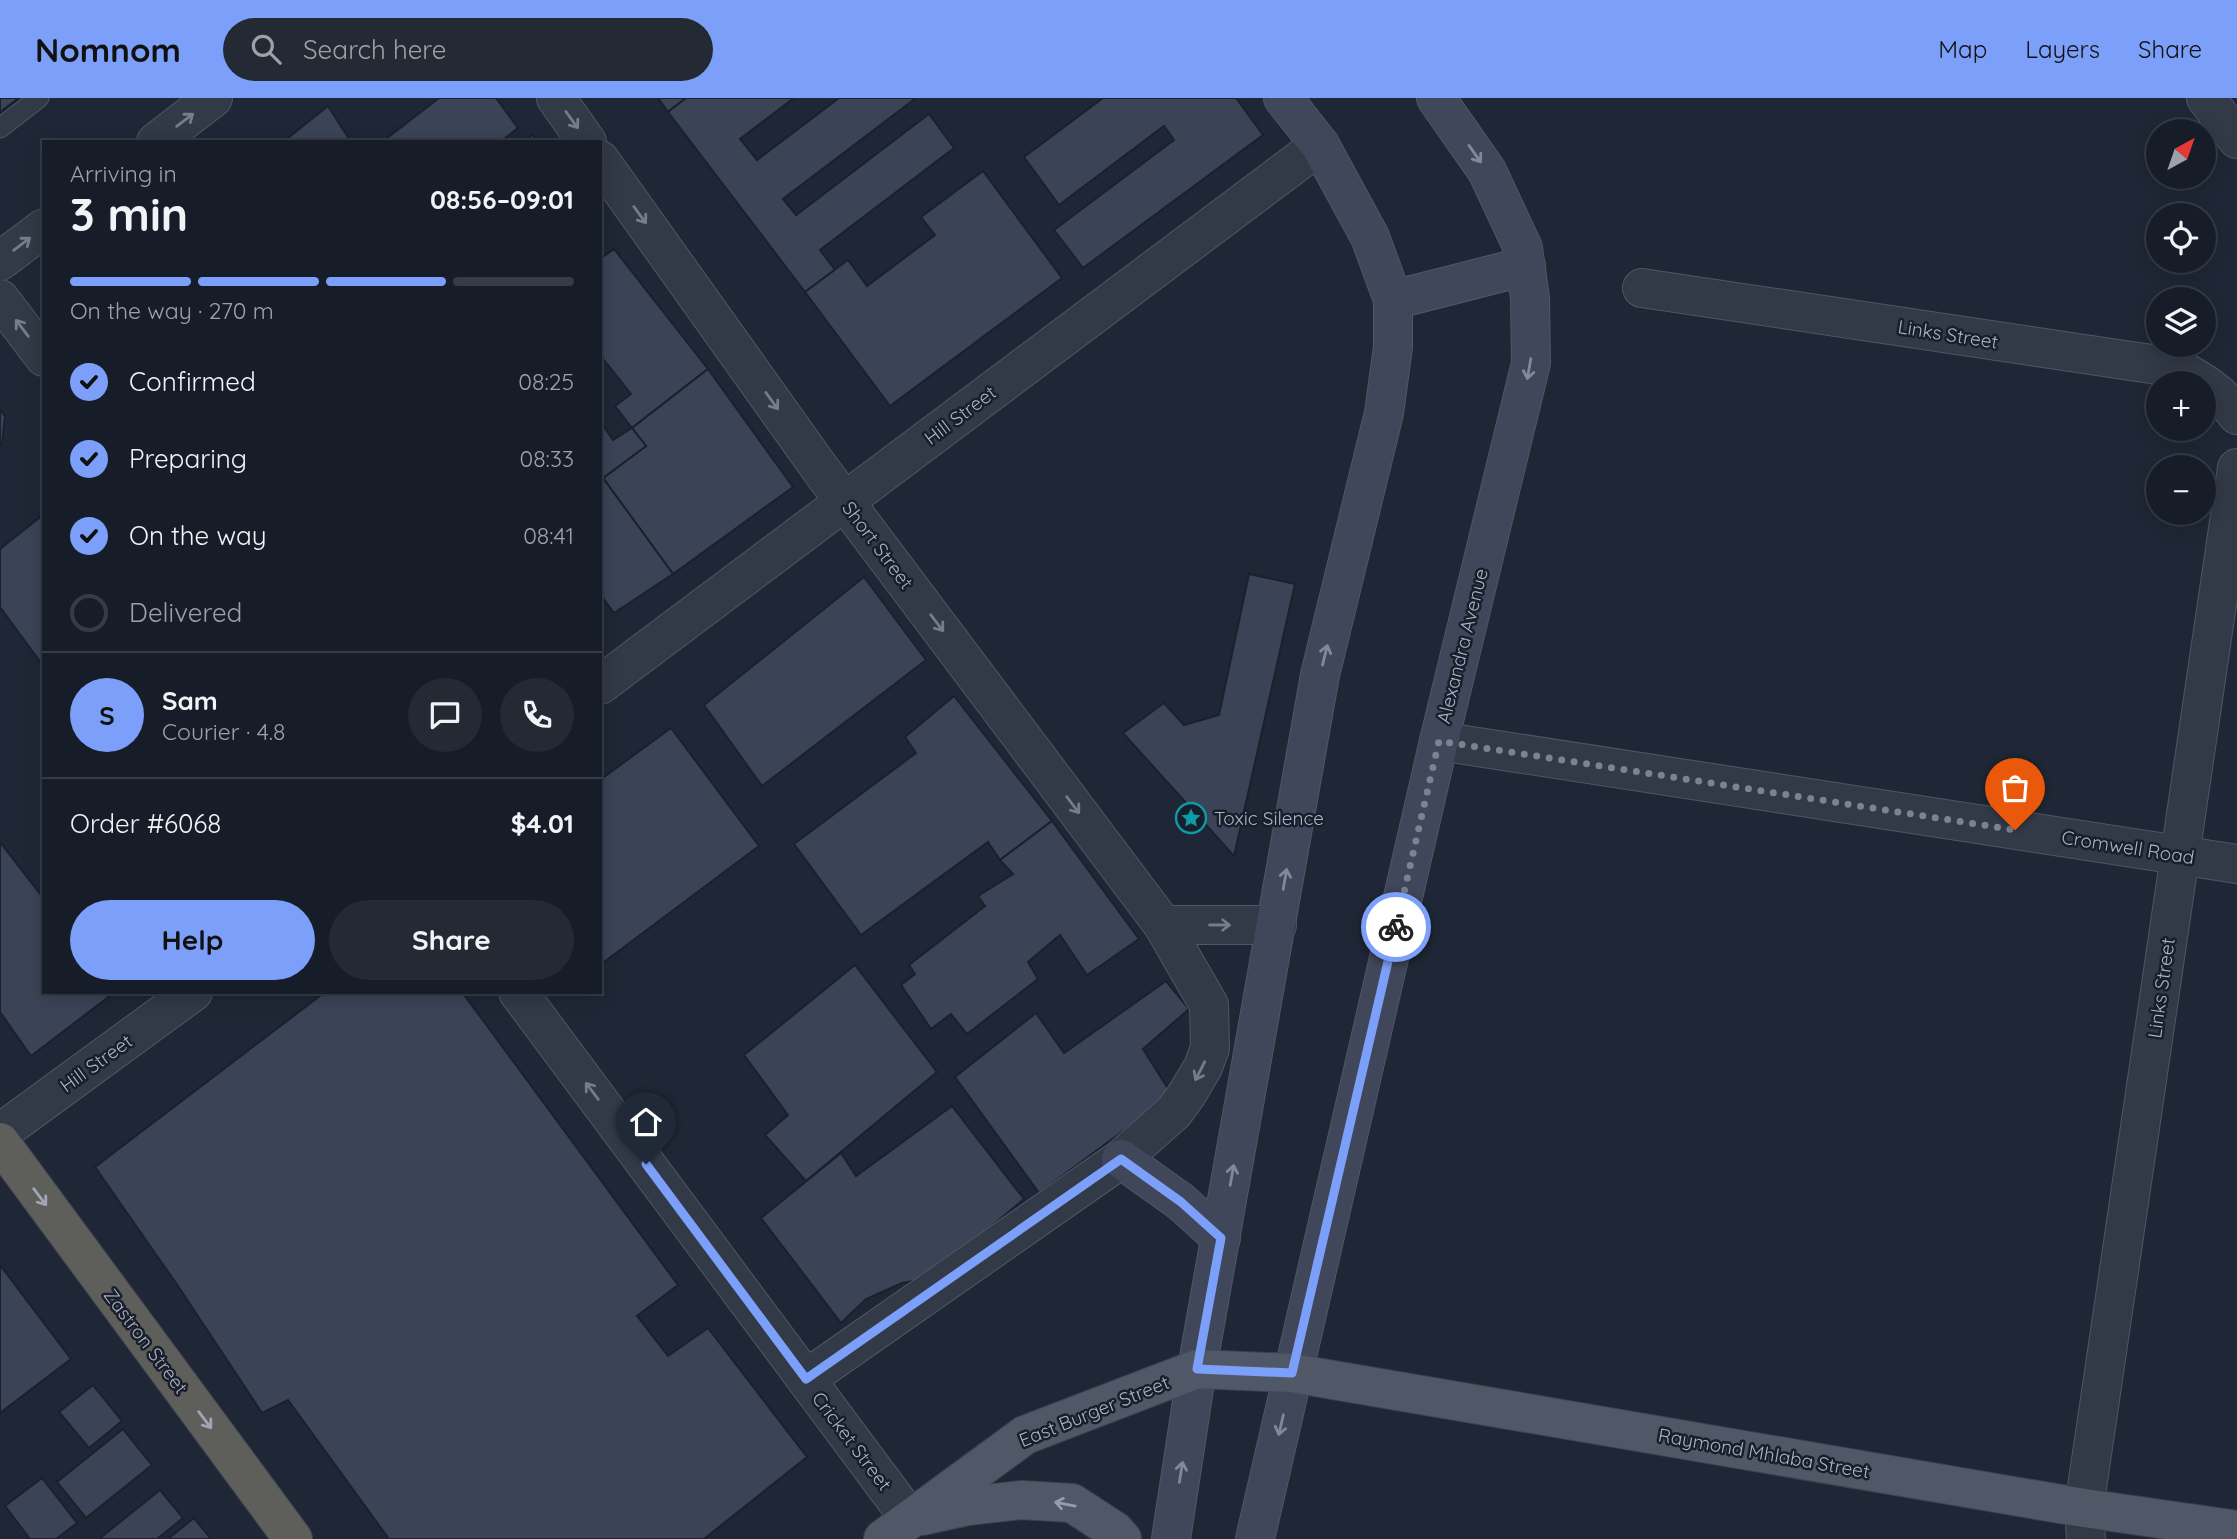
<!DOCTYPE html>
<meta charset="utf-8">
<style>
:root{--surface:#171d28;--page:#242a34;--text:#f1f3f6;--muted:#9ea2a8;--line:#363b45;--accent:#7ca0f9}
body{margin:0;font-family:Quicksand,sans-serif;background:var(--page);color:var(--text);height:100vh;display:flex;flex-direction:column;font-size:26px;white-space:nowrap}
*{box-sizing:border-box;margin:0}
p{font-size:23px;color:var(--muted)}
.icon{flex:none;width:38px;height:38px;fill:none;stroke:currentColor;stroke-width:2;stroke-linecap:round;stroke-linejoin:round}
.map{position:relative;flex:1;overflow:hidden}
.panel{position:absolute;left:42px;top:42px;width:560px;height:854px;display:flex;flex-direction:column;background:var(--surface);border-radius:0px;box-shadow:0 4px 18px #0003,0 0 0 2px var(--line)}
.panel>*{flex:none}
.needle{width:46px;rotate:40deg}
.controls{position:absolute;left:2146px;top:21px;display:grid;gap:14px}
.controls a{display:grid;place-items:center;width:70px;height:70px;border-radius:50%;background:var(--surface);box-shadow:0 4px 18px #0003,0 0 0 2px var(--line);font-size:35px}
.pin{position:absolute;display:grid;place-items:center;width:60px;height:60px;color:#fff;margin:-72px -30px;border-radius:50% 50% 50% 0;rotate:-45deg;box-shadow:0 0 7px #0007}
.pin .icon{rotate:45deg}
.courier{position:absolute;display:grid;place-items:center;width:70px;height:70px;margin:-35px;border:5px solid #7ca0f9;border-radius:50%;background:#fff;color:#222;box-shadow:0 2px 9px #0007}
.head em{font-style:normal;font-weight:800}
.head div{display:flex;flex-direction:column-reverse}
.head{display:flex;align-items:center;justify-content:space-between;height:119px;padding:0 28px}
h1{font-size:46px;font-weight:800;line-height:52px}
.bar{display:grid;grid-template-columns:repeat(4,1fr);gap:10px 7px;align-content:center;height:84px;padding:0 28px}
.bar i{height:9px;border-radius:5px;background:var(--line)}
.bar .selected{background:var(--accent)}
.bar p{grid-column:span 4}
.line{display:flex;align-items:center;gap:18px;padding:0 28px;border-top:2px solid var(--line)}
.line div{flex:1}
.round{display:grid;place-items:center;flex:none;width:74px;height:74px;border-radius:37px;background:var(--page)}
ol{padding:0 28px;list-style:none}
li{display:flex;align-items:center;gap:21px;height:77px}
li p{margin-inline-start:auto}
li .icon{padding:7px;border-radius:50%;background:var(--accent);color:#111;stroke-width:4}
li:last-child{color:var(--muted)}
li i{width:38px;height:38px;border:4px solid var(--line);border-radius:50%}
.button{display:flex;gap:14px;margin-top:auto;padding:14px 28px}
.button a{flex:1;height:80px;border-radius:42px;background:var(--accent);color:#111;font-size:28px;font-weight:800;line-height:80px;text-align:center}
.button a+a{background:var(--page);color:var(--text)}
header{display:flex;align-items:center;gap:42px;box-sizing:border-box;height:98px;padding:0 35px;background:var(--accent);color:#111}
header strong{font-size:33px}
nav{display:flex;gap:38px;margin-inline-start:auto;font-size:24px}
.search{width:490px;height:63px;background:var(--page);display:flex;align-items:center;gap:18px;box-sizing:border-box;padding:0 24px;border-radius:38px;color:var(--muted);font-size:26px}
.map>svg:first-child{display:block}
.building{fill:#3b4457;stroke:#1a202d;stroke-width:2}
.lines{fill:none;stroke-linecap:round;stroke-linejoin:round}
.service-casing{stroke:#505665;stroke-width:21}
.minor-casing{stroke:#505665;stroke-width:40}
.tertiary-casing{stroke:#505665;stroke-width:40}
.secondary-casing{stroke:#505665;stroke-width:40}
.primary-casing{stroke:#3c4250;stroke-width:40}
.trunk-casing{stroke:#3d4351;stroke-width:40}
.service{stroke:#323947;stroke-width:19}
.minor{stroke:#323947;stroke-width:38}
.tertiary{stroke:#323947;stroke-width:38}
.secondary{stroke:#40475a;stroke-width:38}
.primary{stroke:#505867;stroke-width:38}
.trunk{stroke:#5e5e5b;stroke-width:38}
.oneway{stroke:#757c8c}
.oneway2{stroke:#81889a}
.oneway3{stroke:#a0a6b4}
.oneway4{stroke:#959cad}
.done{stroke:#7b8292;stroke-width:7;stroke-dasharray:0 12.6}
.route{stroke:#7ca0f9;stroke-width:9}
.labels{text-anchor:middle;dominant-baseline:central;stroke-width:5;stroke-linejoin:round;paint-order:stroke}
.street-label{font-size:19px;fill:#acb3c4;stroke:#181e2b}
.poi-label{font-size:19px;fill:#acb3c4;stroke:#181e2b;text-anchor:start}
</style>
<header>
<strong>Nomnom</strong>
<div class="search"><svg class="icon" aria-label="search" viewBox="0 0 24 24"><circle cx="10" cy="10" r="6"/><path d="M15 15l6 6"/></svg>Search here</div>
<nav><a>Map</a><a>Layers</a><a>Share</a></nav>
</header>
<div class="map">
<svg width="2237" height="1441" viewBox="0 0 2237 1441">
<rect width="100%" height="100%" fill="#1f2736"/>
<!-- building -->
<g class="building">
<path d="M0,0h19l-19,14z"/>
<path d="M439,0h57l22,30 -18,14h-118z"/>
<path d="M658,0h28l-18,14z"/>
<path d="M686,0h108l-54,41 17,21 82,-62h77l-133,101 13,16 133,-101 25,34 -134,102 15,20 -30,22 -137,-180z"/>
<path d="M1103,0h133l27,37 -180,133 -29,-38 120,-90 -10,-14 -105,79 -35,-48z"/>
<path d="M328,8l23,36h-68z"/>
<path d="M533,37l4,7h-14z"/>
<path d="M983,73l79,107 -172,128 -85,-114 43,-32 19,26 68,-51 -14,-18z"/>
<path d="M614,151l94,120 -76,59 -17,-22 16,-12 -31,-39v-96z"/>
<path d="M708,271l85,118 -120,87 -70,-96 43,-32 -14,-18z"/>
<path d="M0,312l5,6 -3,28 -2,2z"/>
<path d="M600,323l13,19 19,-12 14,18 -43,32 70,96 -59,39 -14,-19z"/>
<path d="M43,417l1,1v151l-44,-60v-58z"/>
<path d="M1249,476l46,10 -61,272 -111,-123 41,-30 20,22 35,-10z"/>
<path d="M864,479l62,83 -164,126 -58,-81z"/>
<path d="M954,598l98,125 -52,39 -12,-18 -127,93 -67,-91 122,-91 -11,-16z"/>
<path d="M671,630l88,118 -159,119v-185z"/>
<path d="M1052,723l87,118 -52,36 -27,-40 -32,27 10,17 -71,55 -16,-20 -20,15 -30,-44 14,-11 -6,-9 76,-59 -7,-10 35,-22 -13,-14z"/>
<path d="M0,744l44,57v93h71l-84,64 -31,-44z"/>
<path d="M855,867l82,107 -131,109 -41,-46 23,-20 -44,-60z"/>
<path d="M1166,883l23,28 -46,40 29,46 -133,98 -84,-116 81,-64 28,40z"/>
<path d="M325,894h137l216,293 -41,31 31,40 40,-28 99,129 -103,82h-315l-101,-139 -26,13 -84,-127 -83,-119z"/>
<path d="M952,1008l72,93 -94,79 -28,5 -36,16 -25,24 -80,-105 80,-65 15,23z"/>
<path d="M0,1167l71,94 -71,54z"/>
<path d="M93,1287l29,36 -33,27 -30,-36z"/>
<path d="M123,1331l29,36 -66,53 -29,-36z"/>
<path d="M42,1380l35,45 -21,16h-26l-25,-33z"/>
<path d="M160,1392l23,28 -26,21h-58z"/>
<path d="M194,1420l17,21h-43z"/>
</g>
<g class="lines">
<!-- service casing -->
<g class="service-casing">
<path id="service" d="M0,30l39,-30"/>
</g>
<!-- minor casing -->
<g class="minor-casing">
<g id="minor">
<path d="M556,0l31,44"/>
<path d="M2206,0l31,41"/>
<path d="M600,62l221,310 342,455 46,80 1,43 -7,19 -16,27 -13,18 -53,47 -315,220"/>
<path d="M1642,190l536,80c23,13 44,25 59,47"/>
<path d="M0,201l44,58"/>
<path d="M600,587l720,-540"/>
<path d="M1439,643l798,123"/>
<path d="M1163,827h114"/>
<path d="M518,894l392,527"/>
<path d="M0,1035l193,-141"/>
<path d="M2086,1441l-2,-31 153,-1040"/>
</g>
</g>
<!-- tertiary casing -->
<g class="tertiary-casing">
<g id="tertiary">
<path d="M156,44l57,-44"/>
<path d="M0,163l44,-33"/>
</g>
</g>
<!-- secondary casing -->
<g class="secondary-casing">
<g id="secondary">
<path d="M1393,202l133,-34"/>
<path d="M1121,1061l60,43 40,36"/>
<path d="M1171,1441l26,-170 123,-694 64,-262 9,-66v-47l-23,-63 -50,-92 -37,-47"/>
<path d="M1255,1441l184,-798 92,-378 -1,-65 -7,-50 -36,-77 -51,-73"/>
</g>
</g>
<!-- primary casing -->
<g class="primary-casing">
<g id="primary">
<path d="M922,1418l46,-10 53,-6 51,3 43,28 7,8"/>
<path d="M883,1441l142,-104 172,-66 95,4 792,135 153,22"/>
</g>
</g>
<!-- trunk casing -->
<g class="trunk-casing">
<path id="trunk" d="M0,1044l293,397"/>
</g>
<!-- service -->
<use href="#service" class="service"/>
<!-- minor -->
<use href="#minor" class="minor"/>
<!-- tertiary -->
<use href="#tertiary" class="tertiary"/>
<!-- secondary -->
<use href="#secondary" class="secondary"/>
<!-- primary -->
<use href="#primary" class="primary"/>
<!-- trunk -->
<use href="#trunk" class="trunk"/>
</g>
<!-- one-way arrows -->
<defs><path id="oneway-shaft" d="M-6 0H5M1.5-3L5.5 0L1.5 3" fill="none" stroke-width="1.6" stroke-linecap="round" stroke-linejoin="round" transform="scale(1.75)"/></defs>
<g class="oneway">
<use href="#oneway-shaft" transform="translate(185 22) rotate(-37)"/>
<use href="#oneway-shaft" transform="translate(572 22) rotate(54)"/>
<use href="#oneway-shaft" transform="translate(640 117) rotate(54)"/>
<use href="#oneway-shaft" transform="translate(22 146) rotate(-37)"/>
<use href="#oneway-shaft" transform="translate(22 230) rotate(-127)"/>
<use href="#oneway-shaft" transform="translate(772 303) rotate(54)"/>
<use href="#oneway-shaft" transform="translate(937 525) rotate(53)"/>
<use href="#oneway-shaft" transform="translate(1073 707) rotate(53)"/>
<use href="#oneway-shaft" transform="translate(1220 827)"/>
<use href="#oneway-shaft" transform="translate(1200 973) rotate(117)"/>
<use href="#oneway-shaft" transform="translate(592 993) rotate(-127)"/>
</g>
<g class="oneway2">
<use href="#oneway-shaft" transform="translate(1475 56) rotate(55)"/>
<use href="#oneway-shaft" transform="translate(1529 271) rotate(100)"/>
<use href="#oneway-shaft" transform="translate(1325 557) rotate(-76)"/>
<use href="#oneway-shaft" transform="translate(1285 781) rotate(-80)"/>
<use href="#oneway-shaft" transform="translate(1232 1077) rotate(-80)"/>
<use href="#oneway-shaft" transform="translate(1281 1327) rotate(103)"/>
<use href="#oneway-shaft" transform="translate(1181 1374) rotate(-81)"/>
</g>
<g class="oneway3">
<use href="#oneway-shaft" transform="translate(40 1099) rotate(53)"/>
<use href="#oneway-shaft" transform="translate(205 1322) rotate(53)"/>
</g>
<use class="oneway4" href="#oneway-shaft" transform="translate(1065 1406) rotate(-169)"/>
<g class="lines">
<!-- done -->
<path class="done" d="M1396,829l43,-186 576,89"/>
<!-- route -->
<path class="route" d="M646,1066l160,215 315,-220 60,43 40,36 -24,131 95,4 104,-446"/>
</g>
<!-- icons -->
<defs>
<g id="sight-ring" transform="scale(1.575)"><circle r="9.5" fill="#181e2b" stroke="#0f9aa8" stroke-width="1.5"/><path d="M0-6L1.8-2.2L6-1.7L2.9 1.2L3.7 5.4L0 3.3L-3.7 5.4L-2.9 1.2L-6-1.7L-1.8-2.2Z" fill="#0f9aa8"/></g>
</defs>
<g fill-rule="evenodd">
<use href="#sight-ring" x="1191" y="720"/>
</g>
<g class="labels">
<!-- street labels -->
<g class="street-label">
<text transform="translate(1948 236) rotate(9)">Links Street</text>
<text transform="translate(960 317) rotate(-37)">Hill Street</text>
<text transform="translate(878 447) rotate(53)">Short Street</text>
<text transform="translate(1462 548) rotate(-76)">Alexandra Avenue</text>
<text transform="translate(2128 749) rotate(9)">Cromwell Road</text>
<text transform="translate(2161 890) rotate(-82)">Links Street</text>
<text transform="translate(96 965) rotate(-36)">Hill Street</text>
<text transform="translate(146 1243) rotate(53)">Zastron Street</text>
<text transform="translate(1094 1313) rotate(-22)">East Burger Street</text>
<text transform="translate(852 1343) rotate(53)">Cricket Street</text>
<text transform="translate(1764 1355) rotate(10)">Raymond Mhlaba Street</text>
</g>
<!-- poi labels -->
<g class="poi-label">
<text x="1214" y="720">Toxic Silence</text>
</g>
</g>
</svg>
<div class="controls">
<a><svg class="needle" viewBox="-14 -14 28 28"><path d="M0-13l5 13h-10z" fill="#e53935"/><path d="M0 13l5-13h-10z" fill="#9ea2a8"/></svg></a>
<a><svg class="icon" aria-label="locate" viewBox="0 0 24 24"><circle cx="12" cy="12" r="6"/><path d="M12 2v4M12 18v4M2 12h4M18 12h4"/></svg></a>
<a><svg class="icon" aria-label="layers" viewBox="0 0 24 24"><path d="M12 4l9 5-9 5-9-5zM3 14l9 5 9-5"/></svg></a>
<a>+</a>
<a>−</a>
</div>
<div class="pin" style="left:2015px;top:732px;background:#ea580c"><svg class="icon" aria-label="bag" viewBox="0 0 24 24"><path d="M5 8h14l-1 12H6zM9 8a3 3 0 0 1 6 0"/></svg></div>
<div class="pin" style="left:646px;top:1066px;background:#1f2937"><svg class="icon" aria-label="home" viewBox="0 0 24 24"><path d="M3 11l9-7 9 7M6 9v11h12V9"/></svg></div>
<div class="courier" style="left:1396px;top:829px"><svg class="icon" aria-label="bike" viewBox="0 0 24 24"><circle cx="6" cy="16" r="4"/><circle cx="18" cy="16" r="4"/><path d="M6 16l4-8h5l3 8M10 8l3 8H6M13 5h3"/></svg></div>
<section class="panel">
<div class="head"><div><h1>3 min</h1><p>Arriving in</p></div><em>08:56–09:01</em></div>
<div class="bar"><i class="selected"></i><i class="selected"></i><i class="selected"></i><i></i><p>On the way · 270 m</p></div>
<ol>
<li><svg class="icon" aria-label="check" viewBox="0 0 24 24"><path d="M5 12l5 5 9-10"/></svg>Confirmed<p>08:25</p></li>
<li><svg class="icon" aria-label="check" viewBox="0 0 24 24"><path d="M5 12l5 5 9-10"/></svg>Preparing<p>08:33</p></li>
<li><svg class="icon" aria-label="check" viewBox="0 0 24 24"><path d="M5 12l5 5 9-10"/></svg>On the way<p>08:41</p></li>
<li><i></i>Delivered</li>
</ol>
<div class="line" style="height:126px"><b class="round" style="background:var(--accent);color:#111">S</b><div><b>Sam</b><p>Courier · 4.8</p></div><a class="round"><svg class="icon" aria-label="chat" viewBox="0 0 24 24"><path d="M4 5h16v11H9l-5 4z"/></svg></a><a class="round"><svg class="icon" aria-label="phone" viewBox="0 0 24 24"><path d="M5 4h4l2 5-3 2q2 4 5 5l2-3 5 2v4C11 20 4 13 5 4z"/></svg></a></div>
<div class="line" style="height:91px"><div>Order #6068</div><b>$4.01</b></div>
<div class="button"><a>Help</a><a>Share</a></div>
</section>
</div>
